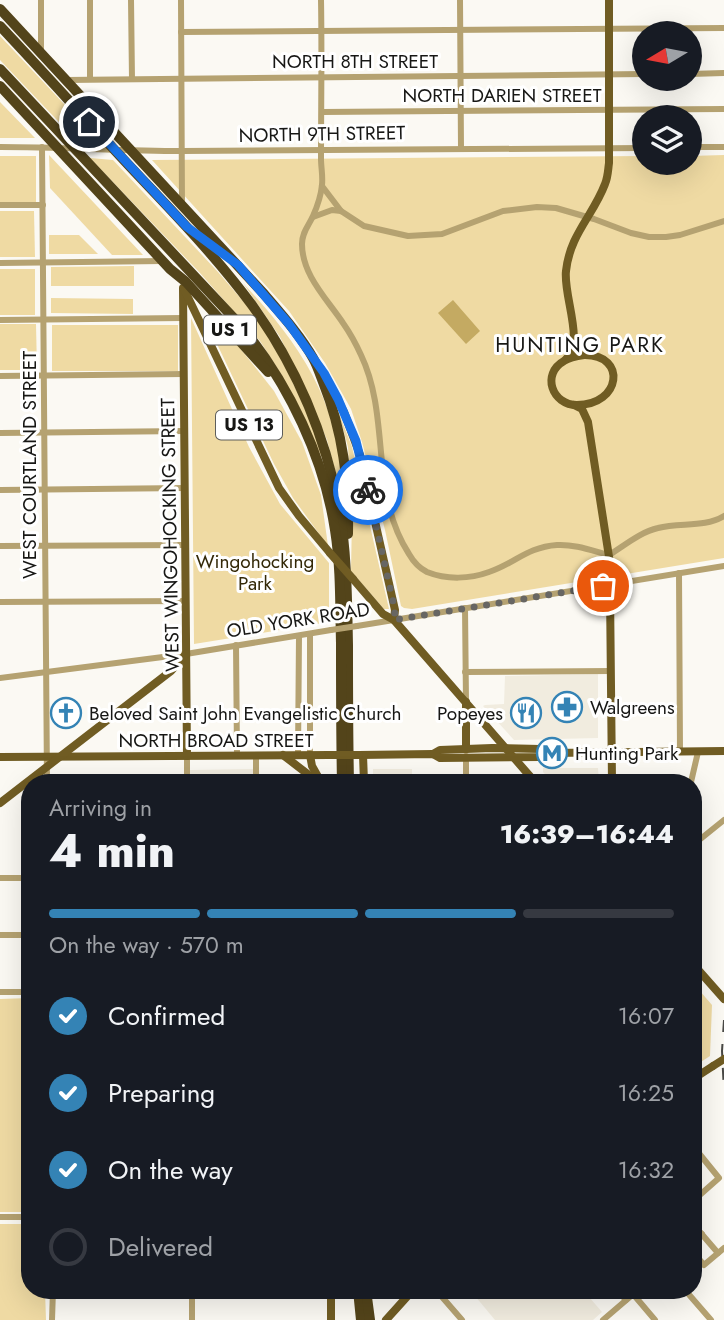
<!DOCTYPE html>
<meta charset="utf-8">
<style>
:root{--surface:#171b24;--page:#242831;--text:#f1f3f6;--muted:#9ea1a6;--line:#363941;--accent:#3483b5}
body{margin:0;font-family:Jost,sans-serif;background:var(--page);color:var(--text);height:100vh;display:flex;flex-direction:column;font-size:26px;white-space:nowrap}
*{box-sizing:border-box;margin:0}
p{font-size:23px;color:var(--muted)}
.icon{flex:none;width:38px;height:38px;fill:none;stroke:currentColor;stroke-width:2;stroke-linecap:round;stroke-linejoin:round}
.map{position:relative;flex:1;overflow:hidden}
.sheet{position:absolute;left:21px;top:774px;width:681px;height:525px;display:flex;flex-direction:column;background:var(--surface);border-radius:28px;box-shadow:0 7px 28px #0002}
.sheet>*{flex:none}
.needle{width:46px;rotate:260deg}
.controls{position:absolute;left:632px;top:21px;display:grid;gap:14px}
.controls a{display:grid;place-items:center;width:70px;height:70px;border-radius:50%;background:var(--surface);box-shadow:0 7px 28px #0002;font-size:35px}
.pin{position:absolute;display:grid;place-items:center;width:60px;height:60px;color:#fff;margin:-30px;border:4px solid #fff;border-radius:50%;box-shadow:0 2px 7px #0007}
.courier{position:absolute;display:grid;place-items:center;width:70px;height:70px;margin:-35px;border:5px solid #1a73e8;border-radius:50%;background:#fff;color:#222;box-shadow:0 2px 9px #0007}
.headline em{font-style:normal;font-weight:800}
.headline div{display:flex;flex-direction:column-reverse}
.headline{display:flex;align-items:center;justify-content:space-between;height:119px;padding:0 28px}
h1{font-size:46px;font-weight:800;line-height:52px}
.bar{display:grid;grid-template-columns:repeat(4,1fr);gap:10px 7px;align-content:center;height:84px;padding:0 28px}
.bar i{height:9px;border-radius:5px;background:var(--line)}
.bar .current{background:var(--accent)}
.bar p{grid-column:span 4}
ol{padding:0 28px;list-style:none}
li{display:flex;align-items:center;gap:21px;height:77px}
li p{margin-inline-start:auto}
li .icon{padding:7px;border-radius:50%;background:var(--accent);color:#fff;stroke-width:4}
li:last-child{color:var(--muted)}
li i{width:38px;height:38px;border:4px solid var(--line);border-radius:50%}
.map>svg:first-child{display:block}
.built{fill:#f1ecdf}
.green{fill:#efdaa3}
.water{fill:#c4aa62}
.lines{fill:none;stroke-linecap:round;stroke-linejoin:round}
.minor{stroke:#b5a271;stroke-width:6}
.major{stroke:#705c23;stroke-width:8}
.highway{stroke:#53441a;stroke-width:10}
.rail{stroke:#494946;stroke-width:2;stroke-dasharray:12 12;stroke-linecap:butt}
.minor-bridge{stroke:#b5a271;stroke-width:6}
.major-bridge{stroke:#705c23;stroke-width:8}
.done{stroke:#676663;stroke-width:7;stroke-dasharray:0 12.6}
.route{stroke:#1a73e8;stroke-width:9}
.labels{text-anchor:middle;dominant-baseline:central;stroke-width:6;stroke-linejoin:round;paint-order:stroke}
.shield{fill:#fff;stroke:#5d5d5b;stroke-width:2}
.shield-label{font-size:18px;font-weight:bold;fill:#171715}
.street-label{font-size:19px;fill:#171715;stroke:#fff}
.park-label{font-size:19px;fill:#332807;stroke:#fff}
.poi-label{font-size:19px;fill:#171715;stroke:#fff;text-anchor:start}
.neighbourhood-label{font-size:21px;letter-spacing:2px;fill:#171715;stroke:#fff}
</style>
<div class="map">
<svg width="724" height="1320" viewBox="0 0 724 1320">
<rect width="100%" height="100%" fill="#fbf9f3"/>
<!-- built -->
<g class="built">
<path d="M598,674v64l-84,2 -31,-34 2,-1 19,-1 1,-28z"/>
<path d="M543,768h55l1,14h-47l-9,-10z"/>
<path d="M253,769v13h-63v-12z"/>
<rect x="373" y="769" width="39" height="13"/>
<path d="M470,1290h113l19,22 -9,8h-98z"/>
</g>
<!-- green -->
<g class="green">
<path d="M0,36l97,103 -23,-1 -74,-78z"/>
<path d="M0,102l35,36h-35z"/>
<path d="M49,155l94,100h-31l-62,-67z"/>
<path d="M724,155v403l-312,51 -8,-1 -3,-2 -16,-76 -23,-88 -11,-33 -26,-46 -36,-52 -137,-151 492,-4v7h46v-7z"/>
<rect x="0" y="156" width="36" height="46"/>
<path d="M90,158l23,2 105,112 37,43 30,51 24,51 16,47 -44,-90 -21,-33 -60,-68z"/>
<path d="M0,211h34l1,46h-35z"/>
<path d="M49,235h30l19,19h-49z"/>
<path d="M134,266v20h-83v-19z"/>
<rect x="0" y="269" width="35" height="46"/>
<path d="M243,283c62,67 98,122 100,217l-16,-60 -21,-50 -26,-53z"/>
<path d="M51,298l82,1v15l-82,-1z"/>
<path d="M191,318l58,129 31,57 49,59v59l-135,22z"/>
<path d="M208,320l6,1 25,26 35,44 28,51 19,53 7,51 -35,-48 -19,-34 -67,-141z"/>
<path d="M0,324h36l1,46h-37z"/>
<rect x="52" y="325" width="126" height="46"/>
<path d="M338,411l14,36 37,162h-5l-33,-38 1,-54 -4,-70z"/>
<path d="M693,983l19,22 -2,51 -17,11z"/>
<path d="M30,998v214h-30v-213z"/>
<path d="M0,1224h30v66h15l1,30h-46z"/>
</g>
<!-- water -->
<path class="water" d="M453,300l27,31 -14,13 -28,-31z"/>
<g class="lines">
<!-- minor -->
<g class="minor">
<path d="M41,0v53"/>
<path d="M90,0v79"/>
<path d="M131,0l1,79"/>
<path d="M181,0l1,205"/>
<path d="M321,0c1,53 0,106 0,159 0,8 2,17 1,26 -1,10 -5,22 -9,31 -4,9 -11,16 -11,28 0,31 25,55 41,79 7,10 13,21 18,32 30,63 8,137 48,199 4,7 10,14 18,18 20,8 43,7 62,0 25,-8 38,-25 68,-27 18,-1 36,6 52,10 15,-9 31,-23 49,-27 22,-6 46,0 66,-12"/>
<path d="M460,0l1,148"/>
<path d="M181,32l543,-4"/>
<path d="M690,74l34,-1"/>
<path d="M66,80l578,-6"/>
<path d="M322,112l402,-3"/>
<path d="M0,147c61,0 121,4 182,4l462,-3"/>
<path d="M42,147l5,635"/>
<path d="M690,147h34"/>
<path d="M322,186l19,25"/>
<path d="M0,205h43"/>
<path d="M313,217l19,-7 9,1 23,15 44,10 34,-2 61,-23 34,-4 19,1 38,11 37,14 18,4h17l14,-2 44,-14"/>
<path d="M0,263l163,-2"/>
<path d="M0,320l183,-2"/>
<path d="M0,376l184,-2"/>
<path d="M0,433l185,-2"/>
<path d="M0,490l185,-2"/>
<path d="M0,546l185,-1"/>
<path d="M679,573l1,179"/>
<path d="M0,602l186,-1"/>
<path d="M465,608l1,94"/>
<path d="M357,626l367,-60"/>
<path d="M310,634v121"/>
<path d="M236,645l1,110"/>
<path d="M465,672l146,-1"/>
<path d="M0,678l186,-24 145,-24"/>
<path d="M256,755v27"/>
<path d="M298,755l1,-119"/>
<path d="M187,756v26"/>
<path d="M466,756v26"/>
<path d="M691,782l7,-30"/>
<path d="M693,845l31,-25"/>
<path d="M0,878h30"/>
<path d="M0,935h30"/>
<path d="M0,992h30"/>
<path d="M693,1146l26,32 -26,23"/>
<path d="M0,1217h30"/>
<path d="M693,1224l25,29"/>
<path d="M693,1242l9,-8"/>
<path d="M693,1252l11,13 20,-17"/>
<path d="M192,1290v30"/>
<path d="M436,1290l26,30"/>
<path d="M617,1290l9,10"/>
<path d="M685,1290l26,30"/>
<path d="M633,1294l22,26"/>
<path d="M52,1320l1,-30"/>
<path d="M603,1320l35,-30"/>
</g>
<!-- major -->
<g class="major">
<path d="M183,288l4,468"/>
<path d="M185,291l94,197 20,28 31,37"/>
<path d="M585,355c42,0 36,50 -8,50 -25,0 -36,-31 -13,-44 6,-4 14,-5 21,-6z"/>
<path d="M566,359c19,-16 -3,-64 0,-88 4,-37 27,-55 39,-87 3,-7 3,-14 4,-21v-163"/>
<path d="M321,369l23,43 16,43 35,155 -1,10"/>
<path d="M574,405l8,4 6,13 24,154 -2,15 2,191"/>
<path d="M353,579l30,35 11,6 141,162"/>
<path d="M466,702v47"/>
<path d="M433,754l7,-4 52,-2 48,1 10,4 174,-2"/>
<path d="M283,755l35,27"/>
<path d="M310,755l2,11 9,16"/>
<path d="M359,755l74,-1 7,4 100,-1 10,-4"/>
<path d="M363,755l1,27"/>
<path d="M0,757l329,-2"/>
<path d="M0,803l171,-132 15,-17"/>
<path d="M693,964l31,35"/>
<path d="M693,1079l20,-13"/>
<path d="M331,1290v30"/>
<path d="M386,1320l27,-30"/>
</g>
<!-- highway -->
<g class="highway">
<path d="M0,9l264,285c17,20 36,41 49,64 4,7 7,16 10,24 20,50 26,99 25,152"/>
<path d="M0,26c46,49 91,99 137,148 40,42 80,84 115,131 44,61 73,129 87,203 8,45 8,91 9,137 0,46 0,91 1,137"/>
<path d="M0,69l243,259c46,57 81,130 92,202 6,38 5,75 6,113 0,46 0,93 1,139"/>
<path d="M0,86l170,183 16,13 82,90"/>
<path d="M358,1290l3,30"/>
<path d="M366,1290l4,30"/>
</g>
<!-- rail -->
<path class="rail" d="M724,1020l-2,31 2,41"/>
<!-- minor-bridge -->
<path class="minor-bridge" d="M331,630l26,-4"/>
<!-- major-bridge -->
<g class="major-bridge">
<path d="M330,553l23,26"/>
<path d="M329,755h30"/>
<path d="M713,1066l11,-7"/>
</g>
</g>
<g class="lines">
<!-- done -->
<path class="done" d="M368,490l27,120 -1,10 209,-34"/>
<!-- route -->
<path class="route" d="M89,122l98,105 51,38 51,59 35,49 14,26 18,42 12,49"/>
</g>
<!-- icons -->
<defs>
<g id="pharmacy-ring" transform="scale(1.575)"><circle r="9.5" fill="#fff" stroke="#3483b5" stroke-width="1.5"/><path d="M-2-6h4v4h4v4h-4v4h-4v-4h-4v-4h4Z" fill="#3483b5"/></g>
<g id="church-ring" transform="scale(1.575)"><circle r="9.5" fill="#fff" stroke="#3483b5" stroke-width="1.5"/><path d="M-1.2-6h2.4v3.5h3.3v2.4h-3.3V6h-2.4V-.1h-3.3v-2.4h3.3Z" fill="#3483b5"/></g>
<g id="restaurant-ring" transform="scale(1.575)"><circle r="9.5" fill="#fff" stroke="#3483b5" stroke-width="1.5"/><path d="M-5-6h1v4h1v-4h1v4h1v-4h1v5L-1.5 .5V6h-2V.5L-5-1ZM5-6V6H3V1.5H1.5Q1.5-4 5-6Z" fill="#3483b5"/></g>
<g id="metro-ring" transform="scale(1.575)"><circle r="9.5" fill="#fff" stroke="#3483b5" stroke-width="1.5"/><path d="M-5.5 5V-5H-3L0 0L3-5H5.5V5H3V-.5L0 4L-3-.5V5Z" fill="#3483b5"/></g>
</defs>
<g fill-rule="evenodd">
<use href="#pharmacy-ring" x="567" y="707"/>
<use href="#church-ring" x="66" y="713"/>
<use href="#restaurant-ring" x="526" y="713"/>
<use href="#metro-ring" x="552" y="753"/>
</g>
<g class="labels">
<!-- shield labels -->
<g class="shield">
<rect x="204" y="315.5" width="52" height="29" rx="5"/>
<rect x="216" y="410.5" width="66" height="29" rx="5"/>
</g>
<g class="shield-label">
<text x="230" y="330">US 1</text>
<text x="249" y="425">US 13</text>
</g>
<!-- street labels -->
<g class="street-label">
<text x="355" y="61">NORTH 8TH STREET</text>
<text x="502" y="95">NORTH DARIEN STREET</text>
<text transform="translate(322 134) rotate(-1)">NORTH 9TH STREET</text>
<text transform="translate(29 465) rotate(-90)">WEST COURTLAND STREET</text>
<text transform="translate(170 535) rotate(-91)">WEST WINGOHOCKING STREET</text>
<text transform="translate(298 620) rotate(-9)">OLD YORK ROAD</text>
<text x="216" y="740">NORTH BROAD STREET</text>
</g>
<!-- park labels -->
<g class="park-label">
<text x="255" y="561">Wingohocking<tspan x="255" dy="22">Park</tspan></text>
</g>
<!-- poi labels -->
<g class="poi-label">
<text x="590" y="707">Walgreens</text>
<text x="89" y="713">Beloved Saint John Evangelistic Church</text>
<text x="503" y="713" text-anchor="end">Popeyes</text>
<text x="575" y="753">Hunting Park</text>
</g>
<!-- neighbourhood labels -->
<g class="neighbourhood-label">
<text x="580" y="345">HUNTING PARK</text>
</g>
</g>
</svg>
<div class="controls">
<a><svg class="needle" viewBox="-14 -14 28 28"><path d="M0-13l5 13h-10z" fill="#e53935"/><path d="M0 13l5-13h-10z" fill="#9ea1a6"/></svg></a>
<a><svg class="icon" aria-label="layers" viewBox="0 0 24 24"><path d="M12 4l9 5-9 5-9-5zM3 14l9 5 9-5"/></svg></a>
</div>
<div class="pin" style="left:603px;top:586px;background:#ea580c"><svg class="icon" aria-label="bag" viewBox="0 0 24 24"><path d="M5 8h14l-1 12H6zM9 8a3 3 0 0 1 6 0"/></svg></div>
<div class="pin" style="left:89px;top:122px;background:#1f2937"><svg class="icon" aria-label="home" viewBox="0 0 24 24"><path d="M3 11l9-7 9 7M6 9v11h12V9"/></svg></div>
<div class="courier" style="left:368px;top:490px"><svg class="icon" aria-label="bike" viewBox="0 0 24 24"><circle cx="6" cy="16" r="4"/><circle cx="18" cy="16" r="4"/><path d="M6 16l4-8h5l3 8M10 8l3 8H6M13 5h3"/></svg></div>
<section class="sheet">
<div class="headline"><div><h1>4 min</h1><p>Arriving in</p></div><em>16:39–16:44</em></div>
<div class="bar"><i class="current"></i><i class="current"></i><i class="current"></i><i></i><p>On the way · 570 m</p></div>
<ol>
<li><svg class="icon" aria-label="check" viewBox="0 0 24 24"><path d="M5 12l5 5 9-10"/></svg>Confirmed<p>16:07</p></li>
<li><svg class="icon" aria-label="check" viewBox="0 0 24 24"><path d="M5 12l5 5 9-10"/></svg>Preparing<p>16:25</p></li>
<li><svg class="icon" aria-label="check" viewBox="0 0 24 24"><path d="M5 12l5 5 9-10"/></svg>On the way<p>16:32</p></li>
<li><i></i>Delivered</li>
</ol>
</section>
</div>
